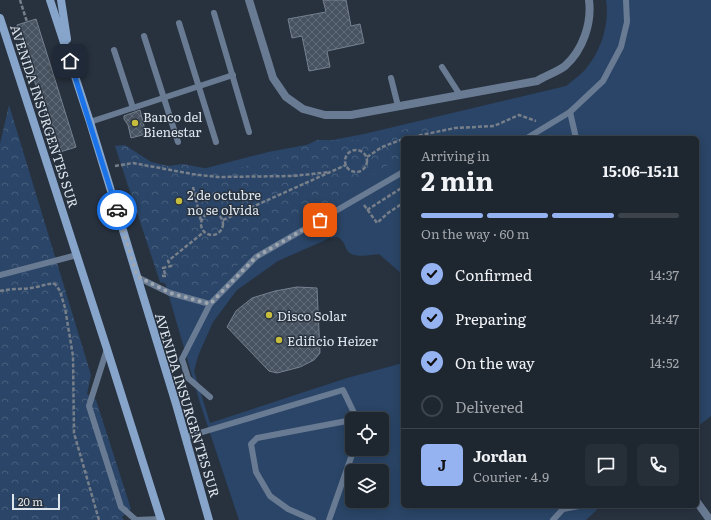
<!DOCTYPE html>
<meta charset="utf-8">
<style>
:root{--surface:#1e262f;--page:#262e37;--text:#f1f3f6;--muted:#a1a5aa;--line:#3c434b;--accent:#95b2f1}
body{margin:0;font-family:Literata,serif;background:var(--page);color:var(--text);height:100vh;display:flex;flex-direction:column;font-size:15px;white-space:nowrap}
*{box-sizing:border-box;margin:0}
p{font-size:13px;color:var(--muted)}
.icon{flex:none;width:22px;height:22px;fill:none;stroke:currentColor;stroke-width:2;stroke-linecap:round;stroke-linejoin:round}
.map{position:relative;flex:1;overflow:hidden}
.panel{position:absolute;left:401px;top:136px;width:298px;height:372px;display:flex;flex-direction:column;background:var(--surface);border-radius:6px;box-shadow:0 2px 10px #0003,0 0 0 1px var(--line)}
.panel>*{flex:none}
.buttons{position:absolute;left:345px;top:412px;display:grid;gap:8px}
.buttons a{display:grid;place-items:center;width:44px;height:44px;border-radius:6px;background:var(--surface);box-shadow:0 2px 10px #0003,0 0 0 1px var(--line);font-size:20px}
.scale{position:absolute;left:12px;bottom:10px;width:48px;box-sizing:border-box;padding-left:4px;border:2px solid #dee5ed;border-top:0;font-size:11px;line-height:14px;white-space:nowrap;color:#dee5ed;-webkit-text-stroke:3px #28323f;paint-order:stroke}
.pin{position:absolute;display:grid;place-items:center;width:34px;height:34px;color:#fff;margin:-17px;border-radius:8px;box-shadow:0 2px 6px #0006}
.courier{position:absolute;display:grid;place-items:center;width:40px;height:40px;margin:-20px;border:3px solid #1a73e8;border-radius:50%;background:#fff;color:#222;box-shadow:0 1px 5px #0007}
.headline em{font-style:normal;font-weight:700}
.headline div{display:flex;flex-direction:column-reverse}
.headline{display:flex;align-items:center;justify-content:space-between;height:68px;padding:0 20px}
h1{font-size:26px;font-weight:700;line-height:30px}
.bar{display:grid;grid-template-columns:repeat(4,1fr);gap:6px 4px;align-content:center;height:48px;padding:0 20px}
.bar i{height:5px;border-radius:3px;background:var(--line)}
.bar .active{background:var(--accent)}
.bar p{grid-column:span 4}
.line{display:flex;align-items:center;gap:10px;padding:0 20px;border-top:1px solid var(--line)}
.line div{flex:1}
.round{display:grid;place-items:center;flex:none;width:42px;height:42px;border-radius:6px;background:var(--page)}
ol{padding:0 20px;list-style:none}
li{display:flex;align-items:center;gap:12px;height:44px}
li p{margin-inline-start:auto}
li .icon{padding:4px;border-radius:50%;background:var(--accent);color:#111;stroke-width:4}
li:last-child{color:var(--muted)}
li i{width:22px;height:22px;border:2px solid var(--line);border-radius:50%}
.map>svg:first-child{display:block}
.green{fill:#2a4567;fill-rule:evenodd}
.park{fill:url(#park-crowns)}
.building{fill:url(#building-cross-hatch);stroke:#758190}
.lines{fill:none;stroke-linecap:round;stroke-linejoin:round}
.path{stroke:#777f8a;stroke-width:2.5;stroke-dasharray:4 2;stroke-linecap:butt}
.service{stroke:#697b93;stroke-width:6}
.minor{stroke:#697b93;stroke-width:8}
.secondary{stroke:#87a5cb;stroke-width:8}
.done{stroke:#9ea6b0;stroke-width:4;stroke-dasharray:0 7.2}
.route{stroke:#1a73e8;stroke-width:5}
.poi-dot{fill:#c6bc3d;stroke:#28323f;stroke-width:1.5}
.labels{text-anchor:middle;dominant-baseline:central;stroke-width:3;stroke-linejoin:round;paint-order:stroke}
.street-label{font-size:13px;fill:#dee5ed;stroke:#28323f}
.poi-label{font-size:13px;fill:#dee5ed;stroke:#28323f;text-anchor:start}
</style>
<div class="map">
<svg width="711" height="520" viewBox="0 0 711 520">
<defs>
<pattern id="park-crowns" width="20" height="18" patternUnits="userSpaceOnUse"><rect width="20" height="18" fill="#2a4567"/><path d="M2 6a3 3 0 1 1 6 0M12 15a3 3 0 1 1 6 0" fill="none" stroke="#48607d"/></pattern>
<pattern id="building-cross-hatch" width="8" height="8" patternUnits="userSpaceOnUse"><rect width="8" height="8" fill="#485361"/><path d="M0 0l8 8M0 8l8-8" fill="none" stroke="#626c78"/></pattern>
</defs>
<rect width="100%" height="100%" fill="#28323f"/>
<!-- green -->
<path class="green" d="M606,0h105v416l-14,11v-289h-294v137l-24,-21c-9,1 -27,5 -32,-4 -3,-6 -3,-9 -9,-13l-8,1 -52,23 -41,29 -24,32 -15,34 -4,15 16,52 137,-45 56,-15v143h198l-15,14h-347l-39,-117 -64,-220 59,-12 73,-19 96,-18 202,-48c6,-5 13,-10 19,-16 16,-19 25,-46 21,-70zM352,419h30v30h-30zM352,471h30v30h-30z"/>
<!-- park -->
<g class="park">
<path d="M9,105l82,270 -4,19 9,6 35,109 -9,8 2,3h-124v-376z"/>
<path d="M427,124l5,14h-29v18l-144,89 -55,51 -44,-14 -45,-136 10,-1 26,17 17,4 15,-2 41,8 65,-18 28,-14h43z"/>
</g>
<!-- building -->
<g class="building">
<path d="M323,0h23l5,26 9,-2 4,19 -37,8 3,16 -21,4 -7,-35 -10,2 -4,-19 38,-7z"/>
<path d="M36,19l40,128 -19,6 -40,-128z"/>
<path d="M140,110l6,24 -15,4 -3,-13 -4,-6v-3z"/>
<path d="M297,287l20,1 3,65 -6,7 -14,7 -23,6 -8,-2 -42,-44 9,-16 16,-13 23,-7z"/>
</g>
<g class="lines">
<!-- path -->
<g class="path">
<path d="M20,0l7,22"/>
<path d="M407,138l48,-10 39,-2 25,-11 17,6"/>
<circle cx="356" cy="161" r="11"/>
<path d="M367,157l15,-10 21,-8"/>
<path d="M115,166l18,-3 59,11 25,3 76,-1 37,-4"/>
<path d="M193,187l8,34"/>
<path d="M364,205l13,18 11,-10 15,-10"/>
<path d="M367,210l36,-23"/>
<circle cx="212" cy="224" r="11"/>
<path d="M223,220l123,-55"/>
<path d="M162,276h4l-3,-8 8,-2 -3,-5 36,-29"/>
<path d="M0,291c12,-3 25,-1 36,-4 8,-1 10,-4 19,-3l5,7 5,17 8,48 1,77 25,87"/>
</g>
<!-- service -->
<g class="service">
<path d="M214,13l35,119"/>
<path d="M179,23l37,119"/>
<path d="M144,36l34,106"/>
<path d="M114,50l19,58"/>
<path d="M442,67l18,28"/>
<path d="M391,78l7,28"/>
<path d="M570,112l6,26"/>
<path d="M90,122l143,-47"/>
<path d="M527,138l43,-26 33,-31 18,-34 6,-25 -1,-22"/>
<path d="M0,275l77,-20"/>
<path d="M137,277l33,16 40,11"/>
<path d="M107,349l-18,57 32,101 15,13 24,-1"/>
<path d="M210,397l-22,-19 -6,-19 28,-55 46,-47 147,-85"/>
<path d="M186,437l157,-47 14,29"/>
<path d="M563,509l16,-3"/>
<path d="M313,520l-25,-11 -18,-13 -14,-24 -5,-28 6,-6 95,-18"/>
<path d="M329,520l25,-71"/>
<path d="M553,520l10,-11v-3"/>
</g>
<!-- minor -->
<g class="minor">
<path d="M249,0l24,78 13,19 17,12 22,6h26l186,-34c8,-5 20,-9 28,-15 18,-16 27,-43 24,-66"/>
<path d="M697,502l13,18"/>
</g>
<!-- secondary -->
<g class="secondary">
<path d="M50,0l40,122 86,282 33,116"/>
<path d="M61,0l6,39"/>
<path d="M0,18l107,331 54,171"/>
</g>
</g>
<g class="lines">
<!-- done -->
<path class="done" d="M117,210l20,66 33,17 40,11 46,-47 64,-37"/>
<!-- route -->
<path class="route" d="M70,61l47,149"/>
</g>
<!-- markers -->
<g class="poi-dot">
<circle cx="135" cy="123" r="4"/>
<circle cx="179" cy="201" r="4"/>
<circle cx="269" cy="315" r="4"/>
<circle cx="279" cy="340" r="4"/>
</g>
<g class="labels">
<!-- street labels -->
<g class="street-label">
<text transform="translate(45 116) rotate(72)">AVENIDA INSURGENTES SUR</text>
<text transform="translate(188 405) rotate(73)">AVENIDA INSURGENTES SUR</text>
</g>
<!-- poi labels -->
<g class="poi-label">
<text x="143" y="116">Banco del<tspan x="143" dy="15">Bienestar</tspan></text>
<text x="187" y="194">2 de octubre<tspan x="187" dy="15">no se olvida</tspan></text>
<text x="277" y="315">Disco Solar</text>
<text x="287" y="340">Edificio Heizer</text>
</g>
</g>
</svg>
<div class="buttons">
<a><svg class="icon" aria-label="locate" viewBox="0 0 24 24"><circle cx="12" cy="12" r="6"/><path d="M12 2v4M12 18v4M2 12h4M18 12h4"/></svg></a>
<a><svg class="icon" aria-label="layers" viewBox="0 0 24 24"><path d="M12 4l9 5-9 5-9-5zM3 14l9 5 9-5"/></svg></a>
</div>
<div class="scale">20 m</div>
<div class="pin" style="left:320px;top:220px;background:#ea580c"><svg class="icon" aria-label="bag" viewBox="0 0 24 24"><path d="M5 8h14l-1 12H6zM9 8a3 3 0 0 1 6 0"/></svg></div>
<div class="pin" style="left:70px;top:61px;background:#1f2937"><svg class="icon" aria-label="home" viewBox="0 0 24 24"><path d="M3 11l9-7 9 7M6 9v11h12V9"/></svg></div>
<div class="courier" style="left:117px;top:210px"><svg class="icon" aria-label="car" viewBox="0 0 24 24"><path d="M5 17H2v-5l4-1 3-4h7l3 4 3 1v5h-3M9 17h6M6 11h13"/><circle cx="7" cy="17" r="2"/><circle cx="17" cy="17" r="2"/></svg></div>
<section class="panel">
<div class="headline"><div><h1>2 min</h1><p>Arriving in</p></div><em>15:06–15:11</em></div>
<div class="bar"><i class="active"></i><i class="active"></i><i class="active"></i><i></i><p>On the way · 60 m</p></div>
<ol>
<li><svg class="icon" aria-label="check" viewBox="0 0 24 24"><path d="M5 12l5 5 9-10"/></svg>Confirmed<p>14:37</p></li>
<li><svg class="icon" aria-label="check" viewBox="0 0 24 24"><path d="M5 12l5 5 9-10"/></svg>Preparing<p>14:47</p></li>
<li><svg class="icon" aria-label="check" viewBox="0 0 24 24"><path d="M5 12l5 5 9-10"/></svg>On the way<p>14:52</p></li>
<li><i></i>Delivered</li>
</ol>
<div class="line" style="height:72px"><b class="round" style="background:var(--accent);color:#111">J</b><div><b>Jordan</b><p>Courier · 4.9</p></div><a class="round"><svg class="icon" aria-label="chat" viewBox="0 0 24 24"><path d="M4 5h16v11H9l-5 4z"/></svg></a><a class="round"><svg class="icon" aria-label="phone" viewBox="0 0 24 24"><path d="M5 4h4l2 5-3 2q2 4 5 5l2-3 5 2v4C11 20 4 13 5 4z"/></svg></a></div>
</section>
</div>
